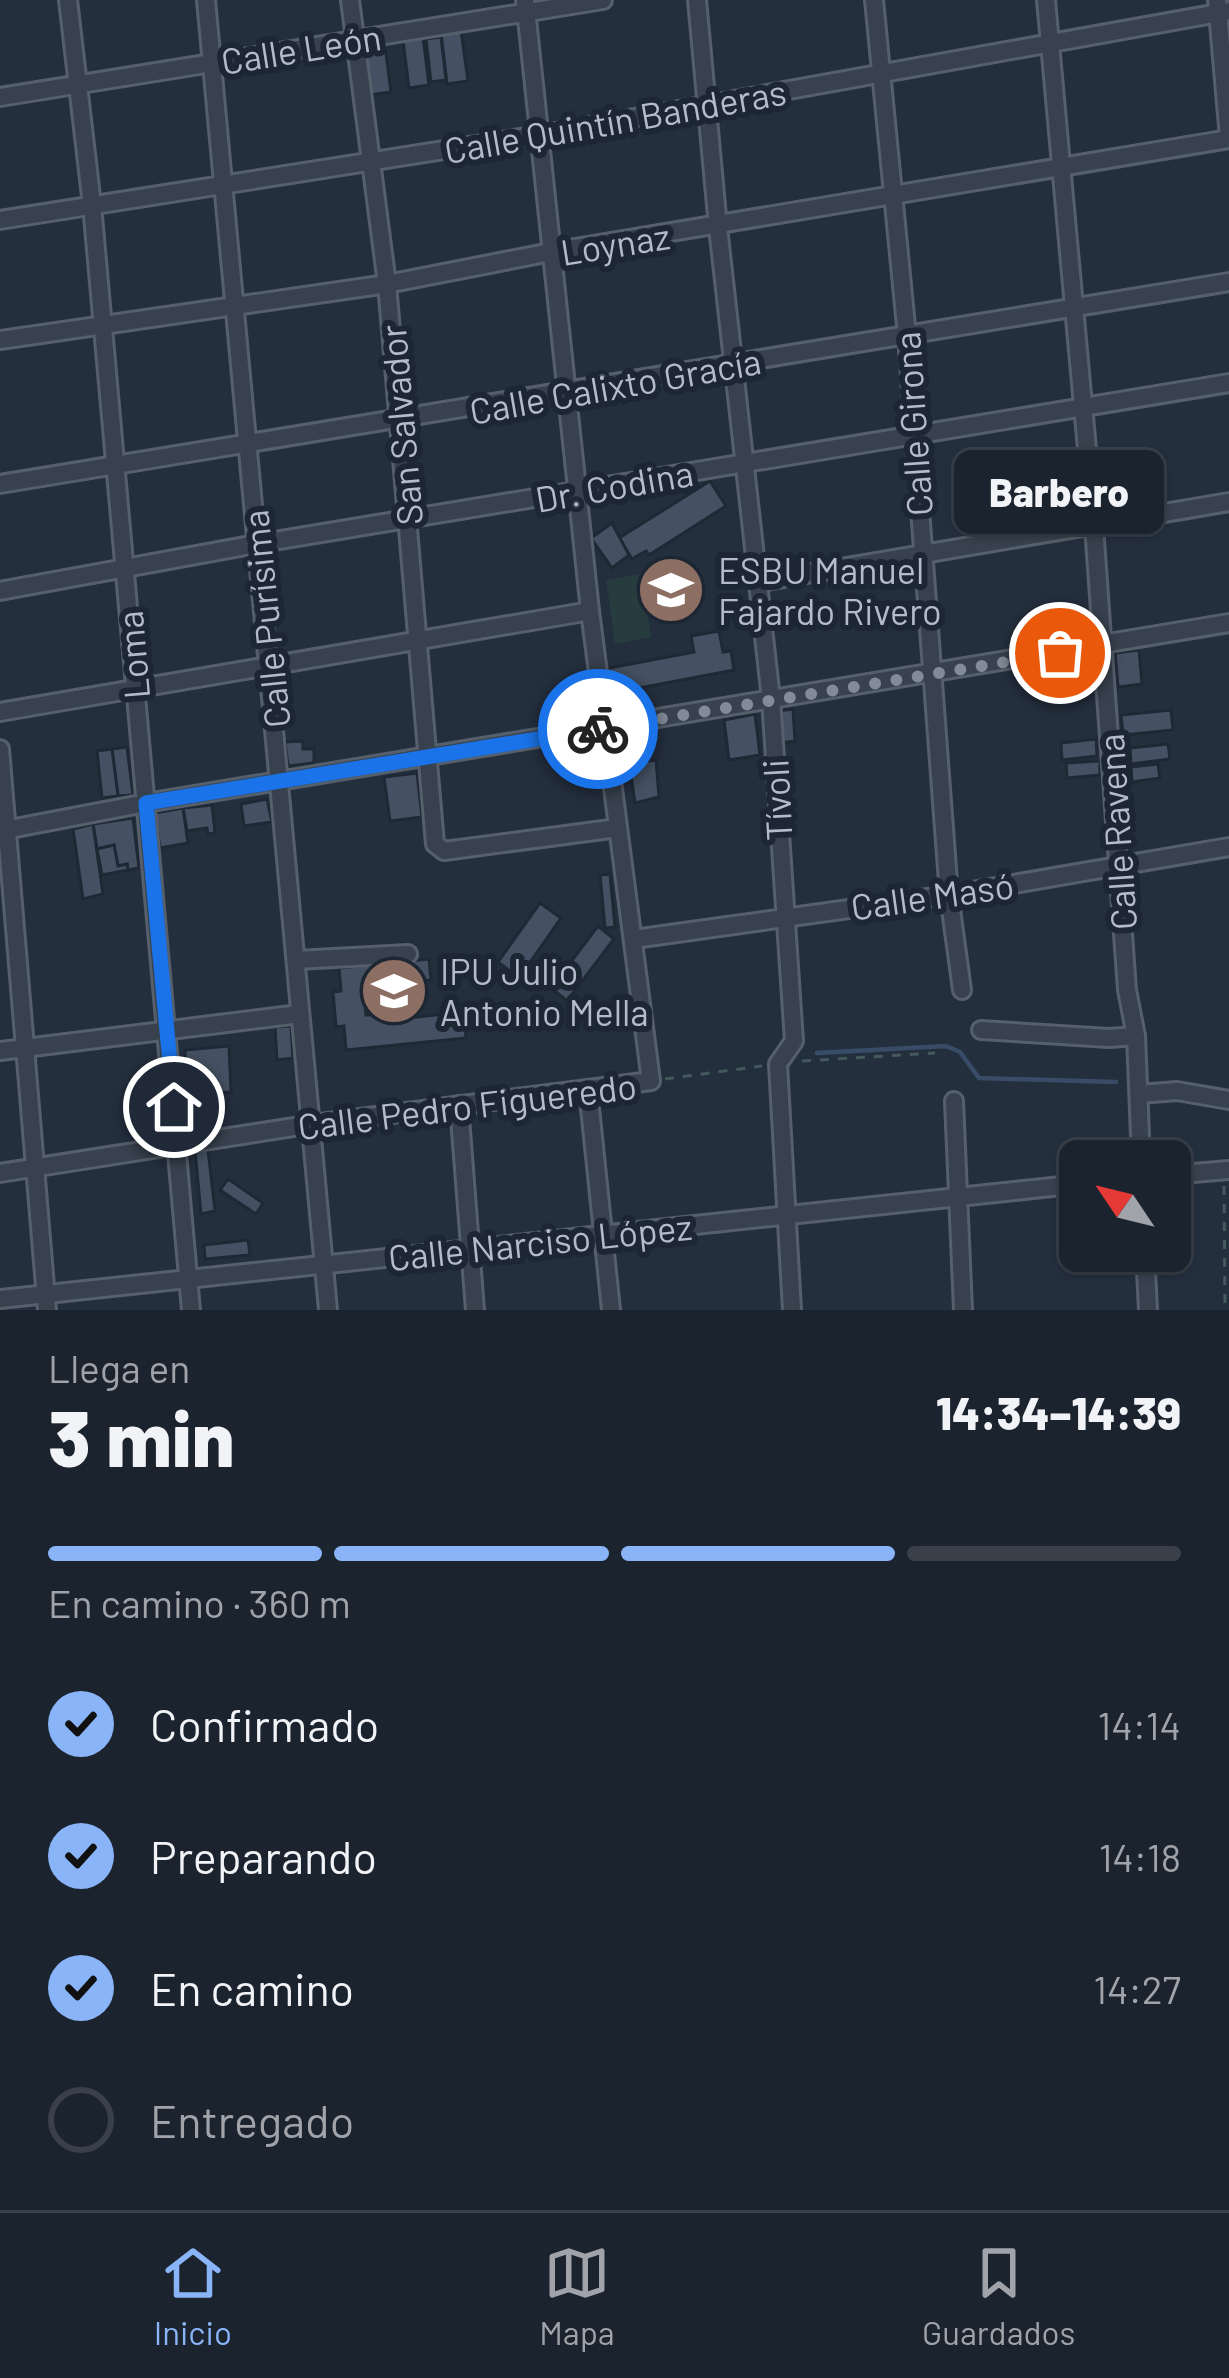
<!DOCTYPE html>
<html lang="es">
<meta charset="utf-8">
<style>
:root{--surface:#1b232e;--page:#242b36;--text:#f1f3f6;--muted:#a0a4aa;--line:#39404a;--accent:#8ab4f8}
body{margin:0;font-family:Barlow,sans-serif;background:var(--page);color:var(--text);height:100vh;display:flex;flex-direction:column;font-size:45px;white-space:nowrap}
*{box-sizing:border-box;margin:0}
p{font-size:39px;color:var(--muted)}
.icon{flex:none;width:66px;height:66px;fill:none;stroke:currentColor;stroke-width:2;stroke-linecap:round;stroke-linejoin:round}
.map{position:relative;height:1310px;overflow:hidden}
.side{display:flex;flex-direction:column;background:var(--surface);flex:1}
.side>*{flex:none}
.needle{width:78px;rotate:305deg}
.controls{position:absolute;left:1059px;top:1140px;display:grid;gap:24px}
.controls a{display:grid;place-items:center;width:132px;height:132px;border-radius:18px;background:var(--surface);box-shadow:0 3px 9px #0004,0 0 0 3px var(--line);font-size:60px}
.pin{position:absolute;display:grid;place-items:center;width:102px;height:102px;color:#fff;margin:-51px;border:6px solid #fff;border-radius:50%;box-shadow:0 3px 12px #0007}
.courier{position:absolute;display:grid;place-items:center;width:120px;height:120px;margin:-60px;border:9px solid #1a73e8;border-radius:50%;background:#fff;color:#222;box-shadow:0 3px 15px #0007}
.bubble{position:absolute;height:84px;border-radius:18px;background:var(--surface);box-shadow:0 3px 9px #0004,0 0 0 3px var(--line);font-size:39px;font-weight:800;line-height:84px;text-align:center}
.head em{font-style:normal;font-weight:800}
.head div{display:flex;flex-direction:column-reverse}
.head{display:flex;align-items:center;justify-content:space-between;height:204px;padding:0 48px}
h1{font-size:78px;font-weight:800;line-height:90px}
.bar{display:grid;grid-template-columns:repeat(4,1fr);gap:18px 12px;align-content:center;height:144px;padding:0 48px}
.bar i{height:15px;border-radius:9px;background:var(--line)}
.bar .current{background:var(--accent)}
.bar p{grid-column:span 4}
ol{padding:0 48px;list-style:none}
li{display:flex;align-items:center;gap:36px;height:132px}
li p{margin-inline-start:auto}
li .icon{padding:12px;border-radius:50%;background:var(--accent);color:#111;stroke-width:4}
li:last-child{color:var(--muted)}
li i{width:66px;height:66px;border:6px solid var(--line);border-radius:50%}
.tabs{display:flex;justify-content:space-around;align-items:center;height:168px;border-top:3px solid var(--line);background:var(--surface);font-size:33px;color:var(--muted)}
.tabs a{display:grid;justify-items:center;gap:6px}
.tabs .current{color:var(--accent)}
.map>svg:first-child{display:block}
.green{fill:#263c3f}
.lines{fill:none;stroke-linecap:round;stroke-linejoin:round}
.stream{stroke:#394c67;stroke-width:4.5}
.building{fill:#455162;stroke:#1f2835;stroke-width:3}
.minor-casing{stroke:#565f6c;stroke-width:22}
.path{stroke:#44595c;stroke-width:3;stroke-dasharray:9 9;stroke-linecap:butt}
.minor{stroke:#38414e;stroke-width:16}
.done{stroke:#828b98;stroke-width:12;stroke-dasharray:0 21.6}
.route{stroke:#1a73e8;stroke-width:15}
.labels{text-anchor:middle;dominant-baseline:central;stroke-width:12;stroke-linejoin:round;paint-order:stroke}
.street-label{font-size:36px;fill:#b4bcc9;stroke:#1d2633}
.poi-label{font-size:36px;fill:#b4bcc9;stroke:#1d2633;text-anchor:start}
</style>
<div class="map">
<svg width="1229" height="1310" viewBox="0 0 1229 1310">
<rect width="100%" height="100%" fill="#242f3e"/>
<!-- green -->
<path class="green" d="M641,574l10,63 -36,7 -9,-64z"/>
<g class="lines">
<!-- stream -->
<path class="stream" d="M817,1053l129,-7 14,6 19,26 137,4"/>
</g>
<!-- building -->
<g class="building">
<path d="M461,30l7,51 -21,3 -6,-51z"/>
<path d="M423,37l6,48 -20,3 -6,-47z"/>
<path d="M441,37l5,43 -15,2 -5,-43z"/>
<path d="M385,46l6,46 -22,3 -6,-47z"/>
<path d="M710,481l16,25 -77,49 -3,-4 -14,8 -13,-21z"/>
<path d="M612,523l17,32 -17,13 -21,-30z"/>
<path d="M719,631l4,21 8,-1 3,19 -126,24 -4,-25 90,-17 -3,-16z"/>
<path d="M1139,650l3,34 -24,3 -3,-34z"/>
<path d="M793,709l2,32 -15,2 -2,-32z"/>
<path d="M1171,710l2,20 -50,5 -2,-20z"/>
<path d="M755,714l5,41 -31,5 -5,-40z"/>
<path d="M1096,739l1,17 -35,4 -1,-17z"/>
<path d="M303,741v8h11v14l-26,3 -3,-24z"/>
<path d="M1168,744l2,15 -39,5 -1,-16z"/>
<path d="M127,747l6,48 -15,1 -6,-47z"/>
<path d="M112,749l6,47 -16,2 -5,-47z"/>
<path d="M656,760l3,37 -24,6 -6,-40z"/>
<path d="M1100,761v14l-33,3 -1,-15z"/>
<path d="M1158,764l2,14 -28,4 -1,-15z"/>
<path d="M417,773l5,44 -32,4 -6,-44z"/>
<path d="M267,799l5,23 -28,4 -3,-22z"/>
<path d="M212,805l3,28 -7,1 -1,-6 -20,3 -4,-23z"/>
<path d="M183,808l5,35 -28,5 -5,-35z"/>
<path d="M133,818l6,50 -11,2 -1,-6 -9,2 -4,-21 -17,4 -4,-25z"/>
<path d="M93,824l10,70 -20,5 -10,-70z"/>
<path d="M114,845l4,21 9,-2 1,6 -26,5 -5,-26z"/>
<path d="M610,874l5,53 -10,1 -5,-53z"/>
<path d="M540,903l21,15 -42,60 -21,-16z"/>
<path d="M598,926l16,13 -47,62 -16,-13z"/>
<path d="M429,959l2,21 -68,7 3,28 40,-4 1,7 57,-6 2,26 -120,12 -2,-24 -8,1 -3,-35 8,-1 -2,-23z"/>
<path d="M291,1026l2,32 -16,2 -2,-33z"/>
<path d="M229,1046l2,46 -45,2 -1,-44z"/>
<path d="M208,1150l7,61 -14,3 -6,-63z"/>
<path d="M228,1179l35,24 -7,11 -36,-24z"/>
<path d="M248,1240l2,15 -45,4 -1,-14z"/>
</g>
<g class="lines">
<!-- minor casing -->
<g class="minor-casing">
<g id="minor">
<path d="M68,0l24,205 99,1105"/>
<path d="M206,0l122,1310"/>
<path d="M350,0l37,284 48,560 9,7 174,-23"/>
<path d="M697,0l21,227 53,472 23,342 -16,23 14,246"/>
<path d="M874,0l33,336 42,559 13,95"/>
<path d="M1046,0l48,526 33,464 9,46 5,125"/>
<path d="M1217,0l12,138"/>
<path d="M0,97l603,-97"/>
<path d="M0,220l539,-85 690,-124"/>
<path d="M0,340l387,-56 164,-32 678,-113"/>
<path d="M0,484l1229,-202"/>
<path d="M759,582l470,-80"/>
<path d="M0,591l256,-47 973,-161"/>
<path d="M0,712l590,-101"/>
<path d="M0,749l47,561"/>
<path d="M0,831l146,-28 1083,-180"/>
<path d="M634,939l315,-44 280,-48"/>
<path d="M297,960l111,-6"/>
<path d="M981,1030l128,8 27,-2"/>
<path d="M0,1051l300,-37"/>
<path d="M588,1089l23,221"/>
<path d="M1139,1094l38,-3 52,9"/>
<path d="M954,1101l9,209"/>
<path d="M459,1105l16,205"/>
<path d="M0,1173l313,-49 338,-43 -61,-470 -65,-611"/>
<path d="M1170,1175l59,-5"/>
<path d="M1145,1251l3,59"/>
<path d="M0,1299l1080,-115"/>
</g>
</g>
<!-- path -->
<g class="path">
<path d="M802,1061l133,-8"/>
<path d="M665,1079l97,-13"/>
<path d="M1224,1186l1,124"/>
</g>
<!-- minor -->
<use href="#minor" class="minor"/>
</g>
<g class="lines">
<!-- done -->
<path class="done" d="M598,729l462,-76"/>
<!-- route -->
<path class="route" d="M174,1107l-28,-304 452,-74"/>
</g>
<!-- icons -->
<defs>
<g id="school-disc" transform="scale(3.45)"><circle r="9.5" fill="#8d6e63" stroke="#1d2633"/><path d="M0-5L7-2L0 1L-7-2ZM-4 1L0 2.5L4 1V4Q0 6-4 4Z" fill="#fff"/></g>
</defs>
<g fill-rule="evenodd">
<use href="#school-disc" x="671" y="590"/>
<use href="#school-disc" x="394" y="991"/>
</g>
<g class="labels">
<!-- street labels -->
<g class="street-label">
<text transform="translate(301 48) rotate(-9)">Calle León</text>
<text transform="translate(615 120) rotate(-10)">Calle Quintín Banderas</text>
<text transform="translate(615 243) rotate(-9)">Loynaz</text>
<text transform="translate(615 385) rotate(-10)">Calle Calixto Gracía</text>
<text transform="translate(912 424) rotate(-94)">Calle Girona</text>
<text transform="translate(400 425) rotate(-95)">San Salvador</text>
<text transform="translate(614 485) rotate(-10)">Dr. Codina</text>
<text transform="translate(265 619) rotate(-96)">Calle Purísima</text>
<text transform="translate(132 655) rotate(-95)">Loma</text>
<text transform="translate(776 800) rotate(-93)">Tívoli</text>
<text transform="translate(1116 832) rotate(-94)">Calle Ravena</text>
<text transform="translate(932 895) rotate(-8)">Calle Masó</text>
<text transform="translate(467 1105) rotate(-7)">Calle Pedro Figueredo</text>
<text transform="translate(540 1241) rotate(-6)">Calle Narciso López</text>
</g>
<!-- poi labels -->
<g class="poi-label">
<text x="718" y="569">ESBU Manuel<tspan x="718" dy="41">Fajardo Rivero</tspan></text>
<text x="440" y="970">IPU Julio<tspan x="440" dy="41">Antonio Mella</tspan></text>
</g>
</g>
</svg>
<div class="controls">
<a><svg class="needle" viewBox="-14 -14 28 28"><path d="M0-13l5 13h-10z" fill="#e53935"/><path d="M0 13l5-13h-10z" fill="#a0a4aa"/></svg></a>
</div>
<div class="pin" style="left:1060px;top:653px;background:#ea580c"><svg class="icon" aria-label="bag" viewBox="0 0 24 24"><path d="M5 8h14l-1 12H6zM9 8a3 3 0 0 1 6 0"/></svg></div>
<div class="pin" style="left:174px;top:1107px;background:#1f2937"><svg class="icon" aria-label="home" viewBox="0 0 24 24"><path d="M3 11l9-7 9 7M6 9v11h12V9"/></svg></div>
<div class="courier" style="left:598px;top:729px"><svg class="icon" aria-label="bike" viewBox="0 0 24 24"><circle cx="6" cy="16" r="4"/><circle cx="18" cy="16" r="4"/><path d="M6 16l4-8h5l3 8M10 8l3 8H6M13 5h3"/></svg></div>
<div class="bubble" style="left:954px;top:450px;width:210px">Barbero</div>
</div>
<section class="side">
<div class="head"><div><h1>3 min</h1><p>Llega en</p></div><em>14:34–14:39</em></div>
<div class="bar"><i class="current"></i><i class="current"></i><i class="current"></i><i></i><p>En camino · 360 m</p></div>
<ol>
<li><svg class="icon" aria-label="check" viewBox="0 0 24 24"><path d="M5 12l5 5 9-10"/></svg>Confirmado<p>14:14</p></li>
<li><svg class="icon" aria-label="check" viewBox="0 0 24 24"><path d="M5 12l5 5 9-10"/></svg>Preparando<p>14:18</p></li>
<li><svg class="icon" aria-label="check" viewBox="0 0 24 24"><path d="M5 12l5 5 9-10"/></svg>En camino<p>14:27</p></li>
<li><i></i>Entregado</li>
</ol>
</section>
<nav class="tabs">
<a class="current"><svg class="icon" aria-label="home" viewBox="0 0 24 24"><path d="M3 11l9-7 9 7M6 9v11h12V9"/></svg>Inicio</a>
<a><svg class="icon" aria-label="map" viewBox="0 0 24 24"><path d="M3 6l6-2 6 2 6-2v14l-6 2-6-2-6 2zM9 4v14M15 6v14"/></svg>Mapa</a>
<a><svg class="icon" aria-label="saved" viewBox="0 0 24 24"><path d="M7 4h10v16l-5-4-5 4z"/></svg>Guardados</a>
</nav>
